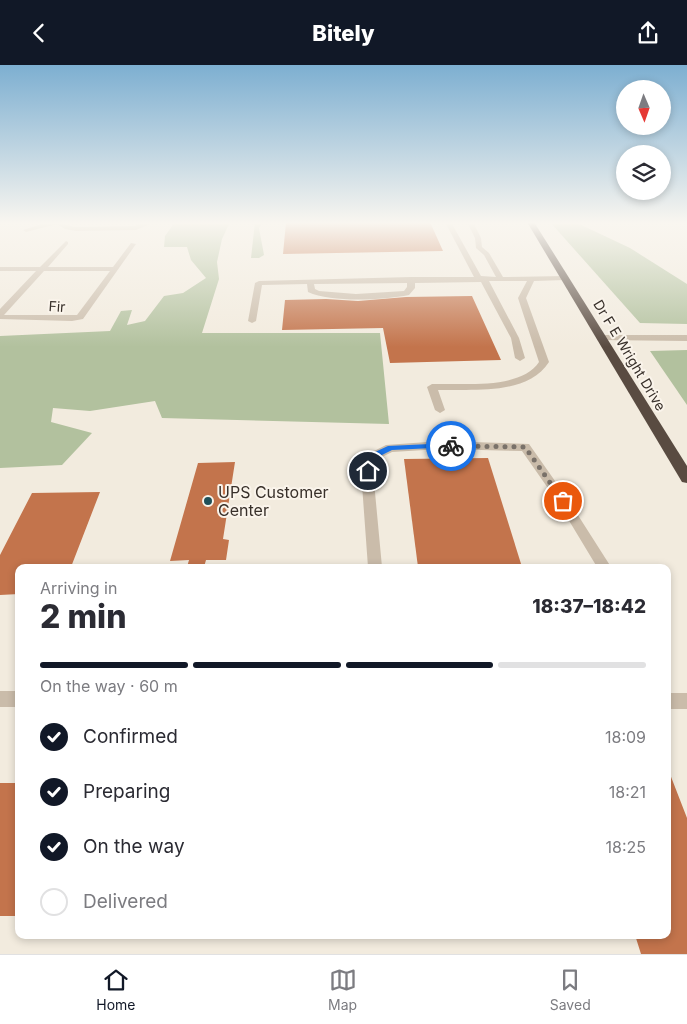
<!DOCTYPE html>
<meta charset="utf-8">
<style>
:root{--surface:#fff;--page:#f7f7f7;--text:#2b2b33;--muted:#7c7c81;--line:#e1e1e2;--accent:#111827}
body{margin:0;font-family:Inter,sans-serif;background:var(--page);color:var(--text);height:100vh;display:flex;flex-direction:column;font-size:19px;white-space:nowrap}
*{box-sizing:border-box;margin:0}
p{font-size:16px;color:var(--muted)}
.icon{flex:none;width:28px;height:28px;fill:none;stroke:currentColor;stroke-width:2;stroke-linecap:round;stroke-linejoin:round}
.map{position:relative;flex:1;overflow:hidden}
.sheet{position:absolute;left:15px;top:499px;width:656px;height:375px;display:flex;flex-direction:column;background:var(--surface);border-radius:10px;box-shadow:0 2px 8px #0003}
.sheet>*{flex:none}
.needle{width:32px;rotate:178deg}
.buttons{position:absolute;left:616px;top:15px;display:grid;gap:10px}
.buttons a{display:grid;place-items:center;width:55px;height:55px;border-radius:50%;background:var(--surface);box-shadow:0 2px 8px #0003;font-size:25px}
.pin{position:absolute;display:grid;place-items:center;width:42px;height:42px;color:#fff;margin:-21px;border:2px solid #fff;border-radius:50%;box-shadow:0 1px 5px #0007}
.courier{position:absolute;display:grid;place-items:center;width:50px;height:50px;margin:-25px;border:4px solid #1a73e8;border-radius:50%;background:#fff;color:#222;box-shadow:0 1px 6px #0007}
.headline em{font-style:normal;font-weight:800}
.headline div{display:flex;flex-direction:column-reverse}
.headline{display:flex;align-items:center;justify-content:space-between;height:85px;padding:0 25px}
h1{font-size:32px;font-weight:800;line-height:38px}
.bar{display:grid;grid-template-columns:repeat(4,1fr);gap:8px 5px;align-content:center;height:60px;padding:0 25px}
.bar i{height:6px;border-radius:4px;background:var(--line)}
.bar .current{background:var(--accent)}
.bar p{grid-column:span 4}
ol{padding:0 25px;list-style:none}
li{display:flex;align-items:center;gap:15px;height:55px}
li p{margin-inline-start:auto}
li .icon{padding:5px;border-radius:50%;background:var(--accent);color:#fff;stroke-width:4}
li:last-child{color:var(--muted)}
li i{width:28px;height:28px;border:2px solid var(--line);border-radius:50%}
header{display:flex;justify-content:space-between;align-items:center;height:65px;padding:0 25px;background:var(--accent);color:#fff;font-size:22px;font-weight:800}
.menu{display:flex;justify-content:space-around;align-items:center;height:70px;border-top:1px solid var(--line);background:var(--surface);font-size:14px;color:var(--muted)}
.menu a{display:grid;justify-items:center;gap:2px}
.menu .current{color:var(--accent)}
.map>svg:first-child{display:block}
.green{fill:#b2c19e}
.building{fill:#c3744c}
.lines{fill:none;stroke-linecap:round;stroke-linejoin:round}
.minor{fill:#cabcaa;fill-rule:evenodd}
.highway{fill:#594b41;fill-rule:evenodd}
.route{fill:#1a73e8}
.done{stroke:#797169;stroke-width:5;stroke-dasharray:0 9}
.poi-dot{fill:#205059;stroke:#faf4eb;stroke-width:2}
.labels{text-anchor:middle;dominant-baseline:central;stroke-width:4;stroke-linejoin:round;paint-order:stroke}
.far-street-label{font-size:14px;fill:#38302a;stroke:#faf4eb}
.poi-label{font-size:16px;fill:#38302a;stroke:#faf4eb;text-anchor:start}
</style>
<header><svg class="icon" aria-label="back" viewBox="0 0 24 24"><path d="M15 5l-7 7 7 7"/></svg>Bitely<svg class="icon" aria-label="share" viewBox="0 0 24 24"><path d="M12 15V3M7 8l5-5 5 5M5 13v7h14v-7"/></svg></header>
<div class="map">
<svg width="687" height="889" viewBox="0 0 687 889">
<rect width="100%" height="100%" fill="#f2ebde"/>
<!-- green -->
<g class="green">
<path d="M175,157h55l-8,17 -5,23 2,17 -17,54h178l9,91 -227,-6 -7,-17 -65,10 -37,-3 -2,14 41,11 -30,32 -62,3v-132l110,-5 11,-20 11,-1 -5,15 18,-4 19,-25 19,-3 23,-15 -15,-18 -4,-13h-23l1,-11z"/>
<path d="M255,157h8l-4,6 5,27 -5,3h-8z"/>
<path d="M550,157h25l55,26 57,36v40l-47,-1z"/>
<path d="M687,285v55l-37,-54z"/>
</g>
<!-- building -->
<g class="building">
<path d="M286,157h144l13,29 -160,3z"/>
<path d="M472,231l29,64 -111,3 -7,-35 -101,2 3,-30 41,-1 32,2 48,-4z"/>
<path d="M488,393l34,109h-104l-14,-108z"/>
<path d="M235,397l-12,77 6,1 -3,20h-20l-2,7h-17l2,-7 -19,1 28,-98z"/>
<path d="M100,427l-29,75h-52v27l-19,1v-40l32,-62z"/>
<path d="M668,704l19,49v136h-46l-6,-19h33z"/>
<rect x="0" y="718" width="19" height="133"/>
</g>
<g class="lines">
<!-- minor -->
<g class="minor">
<path d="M48,157c12,0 18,4 28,5l59,-1 10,-4h10l-19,8 -60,1 -11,-2 -8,-5 -31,8 -3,-2z"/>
<path d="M445,157h6l30,54 15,1 -12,-22 -8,-7 -1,-10 -8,-16h6l8,16 1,9 7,6 14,24 62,-1 4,2 -4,2 -31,1 -8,17 23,64c-22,34 -76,27 -111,28l7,20 -5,3 -5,-3 -8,-23 5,-3c30,-1 89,6 107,-22l-21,-64 9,-17h-38l30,57 6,20 -5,3 -5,-3 -4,-20 -30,-56 -66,1v5l-6,7c-26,5 -77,8 -101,-3l-1,-8 -45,1 -6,36 -4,2 -4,-2 7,-38 4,-2 152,-4h63zM407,218v4l-3,4 -48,3 -37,-3 -4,-2 -1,-5z"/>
<path d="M66,176l2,1v2l-20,23h65l18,-24 5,1 -53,75 -11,2 -72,-2v-10l36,-38h-36v-4h40zM44,206h66l-33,44h-73z"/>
<path d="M603,270h84v6l-87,-1v-4z"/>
<path d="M441,376l88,3 38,54 44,69h-14l-38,-63 -37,-53 -81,-2 -49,3 -10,5 -9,14 9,96h-14l-7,-96 13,-20 12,-6z"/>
<rect x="0" y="626" width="19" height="16"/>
<rect x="668" y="628" width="19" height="16"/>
</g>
<!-- highway -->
<path class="highway" d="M527,157h7l153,244v17l-5,-1z"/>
</g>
<!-- sky -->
<linearGradient id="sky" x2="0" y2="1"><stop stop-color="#7dafd1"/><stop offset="0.56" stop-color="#f9f6f0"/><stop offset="1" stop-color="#f9f6f0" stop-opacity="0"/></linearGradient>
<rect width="687" height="282" fill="url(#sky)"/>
<!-- route -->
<path class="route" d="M451,378l3,1v3l-62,3 -12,6 -10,17 -6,-2 11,-19 13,-6z"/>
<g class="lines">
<!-- done -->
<path class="done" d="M451,381l74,1 38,54"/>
</g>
<!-- markers -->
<circle class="poi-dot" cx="208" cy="436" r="5"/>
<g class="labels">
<!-- far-street labels -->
<g class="far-street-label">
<text transform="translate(57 241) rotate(4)">Fir</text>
<text transform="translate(630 290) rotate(59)">Dr F E Wright Drive</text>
</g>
<!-- poi labels -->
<g class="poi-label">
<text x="218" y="427">UPS Customer<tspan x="218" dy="18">Center</tspan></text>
</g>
</g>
</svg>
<div class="buttons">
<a><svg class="needle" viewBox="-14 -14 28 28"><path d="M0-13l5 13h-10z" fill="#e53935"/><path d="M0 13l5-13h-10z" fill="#7c7c81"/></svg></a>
<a><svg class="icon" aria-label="layers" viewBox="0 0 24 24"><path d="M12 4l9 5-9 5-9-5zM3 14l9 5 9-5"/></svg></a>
</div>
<div class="pin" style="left:563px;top:436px;background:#ea580c"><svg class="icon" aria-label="bag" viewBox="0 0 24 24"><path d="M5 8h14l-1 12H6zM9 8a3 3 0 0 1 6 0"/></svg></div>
<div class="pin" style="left:368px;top:406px;background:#1f2937"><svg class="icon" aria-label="home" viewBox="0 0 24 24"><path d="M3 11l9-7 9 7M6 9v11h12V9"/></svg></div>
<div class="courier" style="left:451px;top:381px"><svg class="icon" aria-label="bike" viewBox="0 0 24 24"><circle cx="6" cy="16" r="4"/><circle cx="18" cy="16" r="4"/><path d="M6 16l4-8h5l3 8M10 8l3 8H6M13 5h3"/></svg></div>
<section class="sheet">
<div class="headline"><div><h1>2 min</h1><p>Arriving in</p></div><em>18:37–18:42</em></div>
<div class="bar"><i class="current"></i><i class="current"></i><i class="current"></i><i></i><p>On the way · 60 m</p></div>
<ol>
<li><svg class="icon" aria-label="check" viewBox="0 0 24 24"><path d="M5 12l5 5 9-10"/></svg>Confirmed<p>18:09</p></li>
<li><svg class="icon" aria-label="check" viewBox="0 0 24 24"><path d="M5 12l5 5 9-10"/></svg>Preparing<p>18:21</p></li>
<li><svg class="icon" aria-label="check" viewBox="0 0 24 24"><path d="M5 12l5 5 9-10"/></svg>On the way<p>18:25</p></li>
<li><i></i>Delivered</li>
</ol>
</section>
</div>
<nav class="menu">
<a class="current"><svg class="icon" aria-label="home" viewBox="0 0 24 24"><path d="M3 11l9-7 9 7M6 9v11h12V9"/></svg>Home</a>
<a><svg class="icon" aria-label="map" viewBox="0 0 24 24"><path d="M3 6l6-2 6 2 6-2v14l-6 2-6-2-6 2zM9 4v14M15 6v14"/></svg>Map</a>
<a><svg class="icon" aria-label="saved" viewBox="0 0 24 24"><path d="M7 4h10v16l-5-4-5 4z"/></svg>Saved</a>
</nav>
